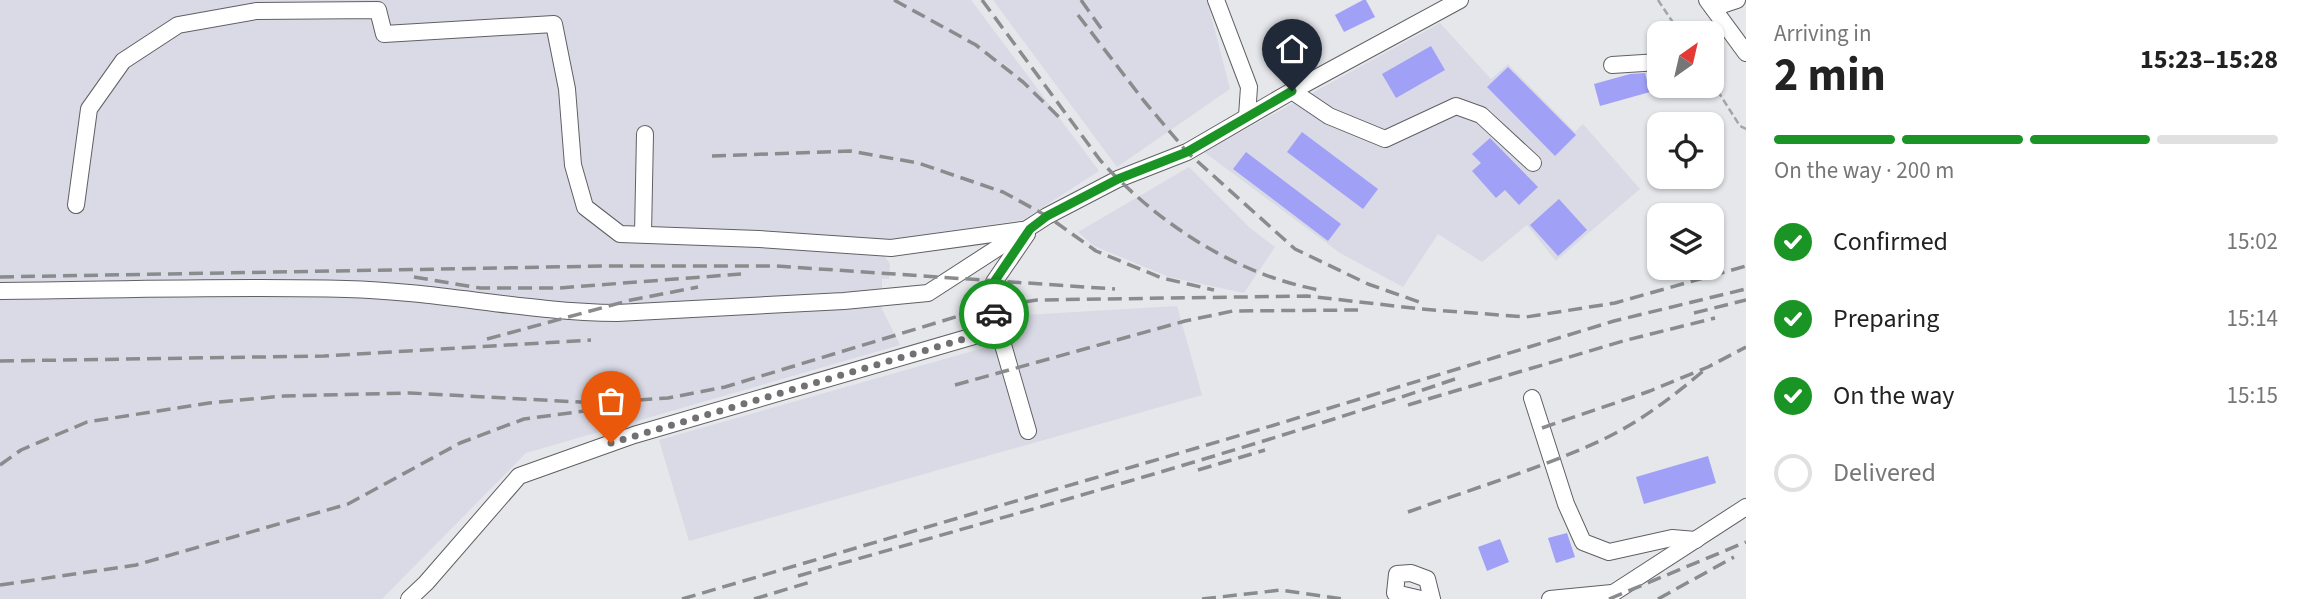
<!DOCTYPE html>
<meta charset="utf-8">
<style>
:root{--surface:#fff;--page:#f2f2f2;--text:#222;--muted:#767676;--line:#e0e0e0;--accent:#1a9424}
body{margin:0;font-family:"Source Sans 3",sans-serif;background:var(--page);color:var(--text);height:100vh;display:flex;flex-direction:column;font-size:26px;white-space:nowrap}
*{box-sizing:border-box;margin:0}
p{font-size:23px;color:var(--muted)}
.icon{flex:none;width:38px;height:38px;fill:none;stroke:currentColor;stroke-width:2;stroke-linecap:round;stroke-linejoin:round}
.map{position:relative;flex:1;overflow:hidden}
.details{display:flex;flex-direction:column;background:var(--surface);width:560px}
.details>*{flex:none}
.needle{width:46px;rotate:34deg}
.buttons{position:absolute;left:1647px;top:21px;display:grid;gap:14px}
.buttons a{display:grid;place-items:center;width:77px;height:77px;border-radius:14px;background:var(--surface);box-shadow:0 2px 5px #0004;font-size:35px}
.pin{position:absolute;display:grid;place-items:center;width:60px;height:60px;color:#fff;margin:-72px -30px;border-radius:50% 50% 50% 0;rotate:-45deg;box-shadow:0 0 7px #0007}
.pin .icon{rotate:45deg}
.courier{position:absolute;display:grid;place-items:center;width:70px;height:70px;margin:-35px;border:5px solid #1a9424;border-radius:50%;background:#fff;color:#222;box-shadow:0 2px 9px #0007}
.summary em{font-style:normal;font-weight:700}
.summary div{display:flex;flex-direction:column-reverse}
.summary{display:flex;align-items:center;justify-content:space-between;height:119px;padding:0 28px}
h1{font-size:46px;font-weight:700;line-height:52px}
.bar{display:grid;grid-template-columns:repeat(4,1fr);gap:10px 7px;align-content:center;height:84px;padding:0 28px}
.bar i{height:9px;border-radius:5px;background:var(--line)}
.bar .on{background:var(--accent)}
.bar p{grid-column:span 4}
ol{padding:0 28px;list-style:none}
li{display:flex;align-items:center;gap:21px;height:77px}
li p{margin-inline-start:auto}
li .icon{padding:7px;border-radius:50%;background:var(--accent);color:#fff;stroke-width:4}
li:last-child{color:var(--muted)}
li i{width:38px;height:38px;border:4px solid var(--line);border-radius:50%}
main{display:flex;flex:1;min-height:0}
.map>svg:first-child{display:block}
.built{fill:#d9dae5}
.building{fill:#a0a0f7}
.lines{fill:none;stroke-linecap:round;stroke-linejoin:round}
.minor-casing{stroke:#606064;stroke-width:18}
.path{stroke:#a4a5a8;stroke-width:2.5;stroke-dasharray:7 3.5;stroke-linecap:butt}
.minor{stroke:#fff;stroke-width:16}
.rail{stroke:#8a8b8d;stroke-width:3.5;stroke-dasharray:14 7;stroke-linecap:butt}
.done{stroke:#717173;stroke-width:7;stroke-dasharray:0 12.6}
.route{stroke:#1a9424;stroke-width:9}
</style>
<main>
<div class="map">
<svg width="1746" height="599" viewBox="0 0 1746 599">
<rect width="100%" height="100%" fill="#e6e7eb"/>
<!-- built -->
<g class="built">
<path d="M0,0h971l128,171 -76,49 -148,21 15,23 -1,15h-7v30l18,36 -374,108 -144,146h-382z"/>
<path d="M993,0h214l23,89 -113,78z"/>
<path d="M1440,23l51,56 17,-15 67,68 8,-8 57,65 -84,72 -29,-36 -45,37 -44,-28 -35,53 -63,-34 -136,-101z"/>
<path d="M1189,167l61,61 25,19 -31,46 -75,-16 -75,-31 -16,-14z"/>
<path d="M1177,306l25,89 -513,146 -30,-101 349,-99 16,-26z"/>
</g>
<!-- building -->
<g class="building">
<path d="M1363,0h3l9,17 -31,15 -9,-17z"/>
<path d="M1431,46l14,24 -49,28 -14,-24z"/>
<path d="M1508,67l68,68 -21,21 -68,-69z"/>
<path d="M1645,73l5,19 -50,14 -6,-22 36,-10z"/>
<path d="M1302,132l76,57 -15,20 -76,-57z"/>
<path d="M1490,138l48,49 -19,18 -14,-15 -9,8 -24,-27 9,-8 -9,-9z"/>
<path d="M1246,152l95,72 -13,17 -95,-72z"/>
<path d="M1559,199l28,31 -29,26 -28,-31z"/>
<path d="M1708,456l8,27 -72,21 -8,-27z"/>
<path d="M1567,533l8,24 -19,6 -8,-25z"/>
<path d="M1500,539l9,23 -22,9 -9,-24z"/>
</g>
<g class="lines">
<!-- minor casing -->
<g class="minor-casing">
<g id="minor">
<path d="M1216,0l33,87 -2,29"/>
<path d="M1707,0l39,53"/>
<path d="M1713,8l24,-8"/>
<path d="M1612,65l47,-3"/>
<path d="M1292,91l37,25 56,23 71,-33 25,9 52,48"/>
<path d="M76,205l13,-96 34,-48 55,-36 78,-14 122,-1 6,24 170,-10 13,65 6,76 12,42 35,27 139,5 132,9 131,-18"/>
<path d="M643,234l2,-100"/>
<path d="M1027,234l-33,48 -2,25 36,124"/>
<path d="M0,291c115,-1 231,-5 346,-2 91,2 180,23 271,24l227,-12 84,-8 119,-77 71,-37 69,-27 105,-61 168,-91"/>
<path d="M1532,398l34,106 17,38 26,10 63,-14 24,2"/>
<path d="M409,599l17,-16 93,-107 115,-41 364,-106"/>
<path d="M1421,599l-26,-6 2,-19 14,-1 16,6 5,20"/>
<path d="M1550,599l62,-6"/>
<path d="M1604,599l142,-92"/>
</g>
</g>
<!-- path -->
<g class="path">
<path d="M1658,0l22,33"/>
<path d="M1712,82l28,44 6,3"/>
</g>
<!-- minor -->
<use href="#minor" class="minor"/>
<!-- rail -->
<g class="rail">
<path d="M894,0l82,45 47,37 38,37"/>
<path d="M982,0l118,160c57,63 135,114 219,130"/>
<path d="M1081,0l24,34"/>
<path d="M1078,15l66,86 43,51 108,97 73,35 54,19"/>
<path d="M712,156l138,-5 68,12 85,29 44,24 49,35 66,27 52,12"/>
<path d="M0,277l608,-11h168l339,23"/>
<path d="M414,277l66,11h79l182,-14"/>
<path d="M1694,313l52,-13"/>
<path d="M487,339l144,-39 67,-13"/>
<path d="M0,361l324,-5 267,-16"/>
<path d="M955,385l230,-64 48,-10 125,-1"/>
<path d="M1408,405l215,-64 92,-23"/>
<path d="M1542,428l108,-37 58,-24 38,-20"/>
<path d="M0,465l21,-15 66,-28 122,-19 75,-7 126,-3 187,10 71,-5 57,-11 260,-79 52,-8 270,-4 114,13 105,8 89,-14 131,-37"/>
<path d="M1198,470l67,-20"/>
<path d="M1408,512c66,-24 135,-44 198,-74 37,-18 70,-44 102,-71"/>
<path d="M798,576c219,-63 441,-123 657,-197"/>
<path d="M0,585l136,-20 212,-61 112,-61 64,-24 68,-9"/>
<path d="M682,599l576,-169 356,-109 132,-32"/>
<path d="M754,599l60,-18"/>
<path d="M1202,599l79,-9 62,9"/>
<path d="M1609,599l137,-57"/>
<path d="M1658,599l76,-42"/>
</g>
</g>
<g class="lines">
<!-- done -->
<path class="done" d="M611,443l387,-114 -4,-15"/>
<!-- route -->
<path class="route" d="M994,314v-32l36,-53 17,-13 71,-37 69,-27 105,-61"/>
</g>
</svg>
<div class="buttons">
<a><svg class="needle" viewBox="-14 -14 28 28"><path d="M0-13l5 13h-10z" fill="#e53935"/><path d="M0 13l5-13h-10z" fill="#767676"/></svg></a>
<a><svg class="icon" aria-label="locate" viewBox="0 0 24 24"><circle cx="12" cy="12" r="6"/><path d="M12 2v4M12 18v4M2 12h4M18 12h4"/></svg></a>
<a><svg class="icon" aria-label="layers" viewBox="0 0 24 24"><path d="M12 4l9 5-9 5-9-5zM3 14l9 5 9-5"/></svg></a>
</div>
<div class="pin" style="left:611px;top:443px;background:#ea580c"><svg class="icon" aria-label="bag" viewBox="0 0 24 24"><path d="M5 8h14l-1 12H6zM9 8a3 3 0 0 1 6 0"/></svg></div>
<div class="pin" style="left:1292px;top:91px;background:#1f2937"><svg class="icon" aria-label="home" viewBox="0 0 24 24"><path d="M3 11l9-7 9 7M6 9v11h12V9"/></svg></div>
<div class="courier" style="left:994px;top:314px"><svg class="icon" aria-label="car" viewBox="0 0 24 24"><path d="M5 17H2v-5l4-1 3-4h7l3 4 3 1v5h-3M9 17h6M6 11h13"/><circle cx="7" cy="17" r="2"/><circle cx="17" cy="17" r="2"/></svg></div>
</div>
<section class="details">
<div class="summary"><div><h1>2 min</h1><p>Arriving in</p></div><em>15:23–15:28</em></div>
<div class="bar"><i class="on"></i><i class="on"></i><i class="on"></i><i></i><p>On the way · 200 m</p></div>
<ol>
<li><svg class="icon" aria-label="check" viewBox="0 0 24 24"><path d="M5 12l5 5 9-10"/></svg>Confirmed<p>15:02</p></li>
<li><svg class="icon" aria-label="check" viewBox="0 0 24 24"><path d="M5 12l5 5 9-10"/></svg>Preparing<p>15:14</p></li>
<li><svg class="icon" aria-label="check" viewBox="0 0 24 24"><path d="M5 12l5 5 9-10"/></svg>On the way<p>15:15</p></li>
<li><i></i>Delivered</li>
</ol>
</section>
</main>
